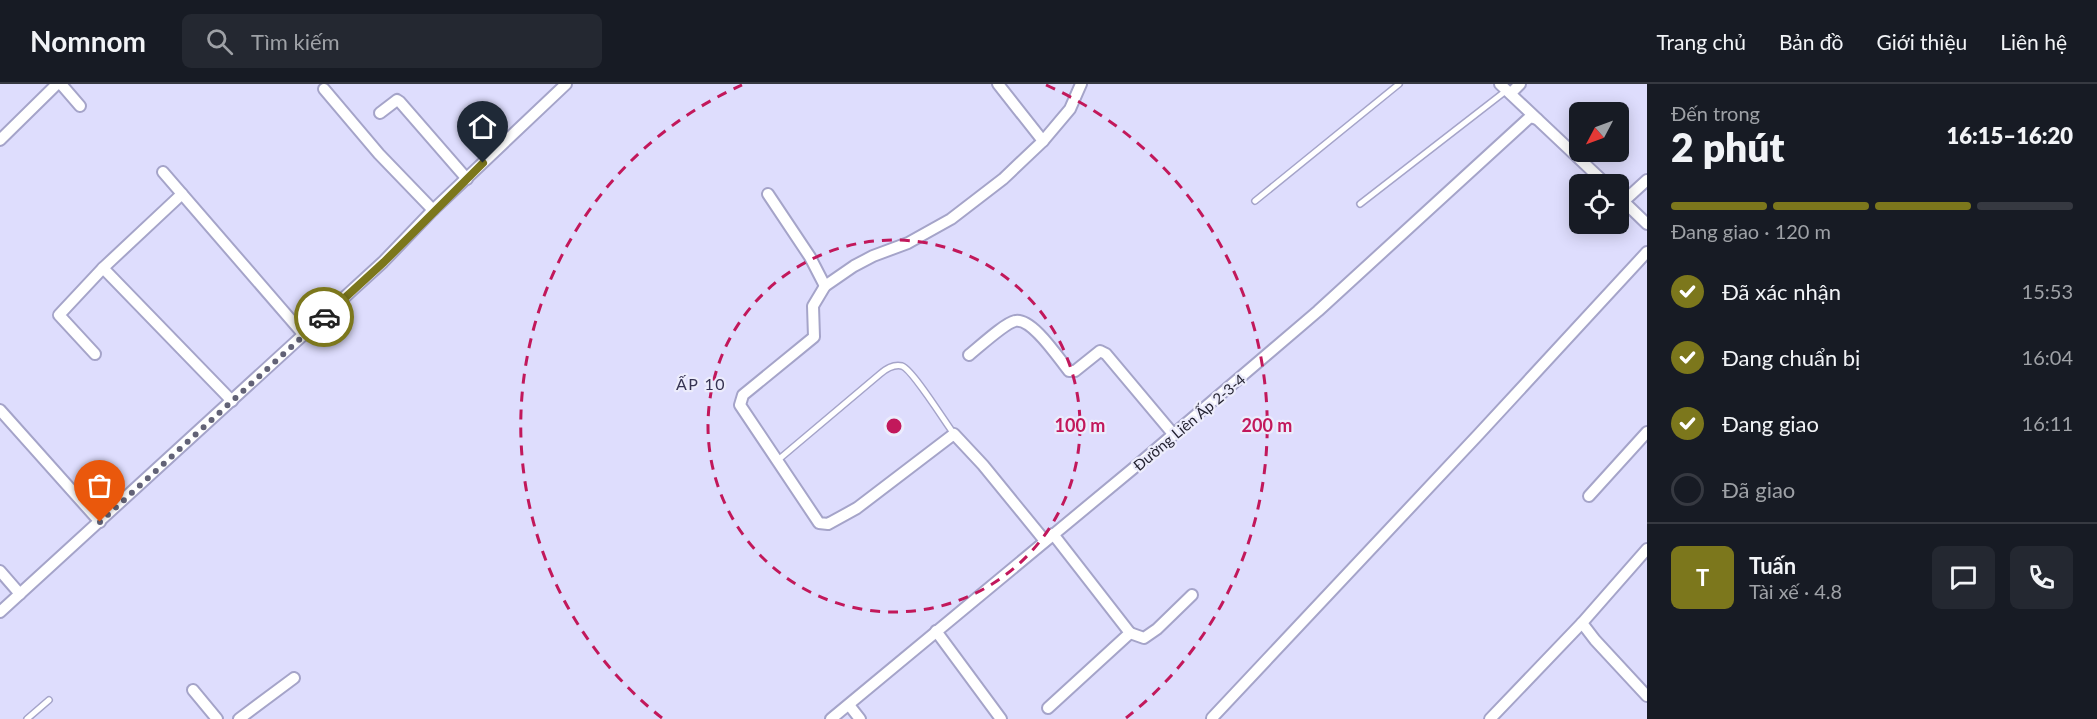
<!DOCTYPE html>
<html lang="vi">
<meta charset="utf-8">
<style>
:root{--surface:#171b24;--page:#242831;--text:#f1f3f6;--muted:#9ea1a6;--line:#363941;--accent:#7c771c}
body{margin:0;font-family:Lato,sans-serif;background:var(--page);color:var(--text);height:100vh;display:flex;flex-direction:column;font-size:22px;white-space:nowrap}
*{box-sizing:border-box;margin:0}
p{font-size:20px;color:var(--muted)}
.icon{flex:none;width:33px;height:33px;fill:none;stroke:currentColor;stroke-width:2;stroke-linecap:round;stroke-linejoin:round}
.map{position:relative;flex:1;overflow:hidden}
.drawer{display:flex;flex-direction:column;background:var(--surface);width:450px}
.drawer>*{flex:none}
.needle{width:39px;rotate:229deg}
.fabs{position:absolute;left:1569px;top:18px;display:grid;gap:12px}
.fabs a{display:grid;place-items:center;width:60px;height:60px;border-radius:9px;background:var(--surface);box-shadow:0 3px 15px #0003;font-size:30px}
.pin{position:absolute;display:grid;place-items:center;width:51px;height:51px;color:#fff;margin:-62px -26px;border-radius:50% 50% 50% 0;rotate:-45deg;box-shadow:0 0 6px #0007}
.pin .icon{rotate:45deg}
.courier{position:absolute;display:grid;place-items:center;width:60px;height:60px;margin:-30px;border:4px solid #7c771c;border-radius:50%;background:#fff;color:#222;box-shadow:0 2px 8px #0007}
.head em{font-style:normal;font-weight:800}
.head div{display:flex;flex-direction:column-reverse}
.head{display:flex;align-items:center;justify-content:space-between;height:102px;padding:0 24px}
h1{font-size:39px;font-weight:800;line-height:45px}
.bar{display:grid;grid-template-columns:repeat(4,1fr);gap:9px 6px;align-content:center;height:72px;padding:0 24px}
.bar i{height:8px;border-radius:4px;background:var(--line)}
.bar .current{background:var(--accent)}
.bar p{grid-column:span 4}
.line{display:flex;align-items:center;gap:15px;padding:0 24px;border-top:2px solid var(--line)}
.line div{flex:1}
.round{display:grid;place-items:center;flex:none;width:63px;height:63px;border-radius:9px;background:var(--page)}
ol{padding:0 24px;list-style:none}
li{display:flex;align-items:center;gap:18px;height:66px}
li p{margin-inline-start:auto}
li .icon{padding:6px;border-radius:50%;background:var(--accent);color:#fff;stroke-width:4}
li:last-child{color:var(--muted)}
li i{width:33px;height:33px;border:3px solid var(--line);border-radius:50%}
header{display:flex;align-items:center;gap:36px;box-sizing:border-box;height:84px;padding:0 30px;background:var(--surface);border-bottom:2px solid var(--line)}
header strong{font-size:28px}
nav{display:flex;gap:33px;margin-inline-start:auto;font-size:21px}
.search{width:420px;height:54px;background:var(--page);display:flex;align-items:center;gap:15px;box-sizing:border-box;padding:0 21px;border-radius:9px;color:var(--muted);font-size:22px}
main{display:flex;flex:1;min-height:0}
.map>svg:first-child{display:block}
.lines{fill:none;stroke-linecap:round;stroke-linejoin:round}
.lane-casing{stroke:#a5a4c9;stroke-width:8}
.street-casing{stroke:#a5a4c9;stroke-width:14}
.lane{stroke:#fff;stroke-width:5}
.street{stroke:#fff;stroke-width:10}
.done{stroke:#626276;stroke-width:6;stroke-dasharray:0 10.8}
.route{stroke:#7c771c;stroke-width:8}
.ring{fill:none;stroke:#c2185b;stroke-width:3;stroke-dasharray:10 8}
.labels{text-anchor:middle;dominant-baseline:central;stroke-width:4.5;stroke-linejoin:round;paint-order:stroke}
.street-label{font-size:15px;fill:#201f2d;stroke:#ececfc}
.neighbourhood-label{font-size:16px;letter-spacing:1.5px;fill:#363352;stroke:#ececfc}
.centre{fill:#c2185b;stroke:#ececfc;stroke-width:3}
.ring-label{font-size:18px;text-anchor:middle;font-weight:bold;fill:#c2185b;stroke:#ececfc;stroke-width:4.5;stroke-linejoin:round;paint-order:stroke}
</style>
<header>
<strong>Nomnom</strong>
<div class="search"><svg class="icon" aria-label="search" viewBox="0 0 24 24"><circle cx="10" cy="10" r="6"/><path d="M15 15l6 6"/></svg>Tìm kiếm</div>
<nav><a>Trang chủ</a><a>Bản đồ</a><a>Giới thiệu</a><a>Liên hệ</a></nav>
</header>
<main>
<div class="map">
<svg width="1647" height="635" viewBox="0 0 1647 635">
<rect width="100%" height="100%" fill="#deddfd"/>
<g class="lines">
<!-- lane casing -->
<g class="lane-casing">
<g id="lane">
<path d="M1255,117l144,-117"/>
<path d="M1360,120l147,-114"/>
<path d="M778,376l102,-86c6,-5 13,-10 22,-8 10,3 43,56 52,68"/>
<path d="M27,635l22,-19"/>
</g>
</g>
<!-- street casing -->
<g class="street-casing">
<g id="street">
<path d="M61,0l19,22"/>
<path d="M998,0l45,57 27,-32 11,-25"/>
<path d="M1500,0l106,100"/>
<path d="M324,5l55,65 54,56"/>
<path d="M1511,9l9,-9"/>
<path d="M380,29l17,-13 3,2 67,77"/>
<path d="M0,56l57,-56"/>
<path d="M1043,57l-40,38 -52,40 -43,24 -35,13 -19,10 -29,20 -12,20 1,31 -71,58 -3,10 79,118 9,1 29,-16 97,-74 29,31 62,76"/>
<path d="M163,88l141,163"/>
<path d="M768,110l42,63 15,29"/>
<path d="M1618,112l29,28"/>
<path d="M1624,117l23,-21"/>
<path d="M103,184l79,-74"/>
<path d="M95,270l-36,-39 44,-47 129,133"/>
<path d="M969,271c10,-8 36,-32 46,-34 17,-4 44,38 54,50h6l25,-20 6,3 68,81"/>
<path d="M0,326l100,112"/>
<path d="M1589,412l58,-64"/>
<path d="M1647,465l-65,74 13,17 52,56"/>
<path d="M0,487l20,23"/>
<path d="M0,528l383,-350 50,-52 133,-126"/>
<path d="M936,547l65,88"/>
<path d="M1130,549l14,5 13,-9 35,-34"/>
<path d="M193,606l24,29"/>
<path d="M849,621l11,14"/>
<path d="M1048,624l82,-75 -77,-99"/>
<path d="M1212,634l266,-283 169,-183"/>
<path d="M239,635l55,-41"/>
<path d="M831,635l310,-257 177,-151 212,-194 7,2"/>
<path d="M1490,635l92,-96"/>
</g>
</g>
<!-- lane -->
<use href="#lane" class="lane"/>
<!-- street -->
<use href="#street" class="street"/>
</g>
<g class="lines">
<!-- done -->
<path class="done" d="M100,438l224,-205"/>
<!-- route -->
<path class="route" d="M324,233l60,-55 99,-99"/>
</g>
<!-- distance rings -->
<g class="ring">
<circle cx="894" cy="342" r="186"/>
<path d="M662 634A373 373 0 0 1 742 1M1046 1A373 373 0 0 1 1126 634"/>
</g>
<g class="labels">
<!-- street labels -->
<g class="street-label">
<text transform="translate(1189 338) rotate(-40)">Đường Liên Ấp 2-3-4</text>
</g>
<!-- neighbourhood labels -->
<g class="neighbourhood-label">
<text x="701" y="299">ẤP 10</text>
</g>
</g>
<circle cx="894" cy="342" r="9" class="centre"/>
<g class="ring-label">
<text x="1080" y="348">100 m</text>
<text x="1267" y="348">200 m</text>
</g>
</svg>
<div class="fabs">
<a><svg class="needle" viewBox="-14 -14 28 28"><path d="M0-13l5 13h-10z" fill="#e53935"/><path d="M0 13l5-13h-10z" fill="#9ea1a6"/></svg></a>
<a><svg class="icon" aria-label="locate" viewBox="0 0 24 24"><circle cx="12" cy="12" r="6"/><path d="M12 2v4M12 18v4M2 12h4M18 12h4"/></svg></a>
</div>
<div class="pin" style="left:100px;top:438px;background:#ea580c"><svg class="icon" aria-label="bag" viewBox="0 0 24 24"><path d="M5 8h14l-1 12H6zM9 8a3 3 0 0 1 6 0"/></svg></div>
<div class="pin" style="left:483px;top:79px;background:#1f2937"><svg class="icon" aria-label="home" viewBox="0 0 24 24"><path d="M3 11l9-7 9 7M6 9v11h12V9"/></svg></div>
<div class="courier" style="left:324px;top:233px"><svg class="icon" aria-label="car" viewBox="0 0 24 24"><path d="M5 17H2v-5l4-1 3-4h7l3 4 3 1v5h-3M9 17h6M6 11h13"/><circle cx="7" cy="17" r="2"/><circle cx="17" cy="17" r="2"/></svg></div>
</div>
<section class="drawer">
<div class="head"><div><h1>2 phút</h1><p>Đến trong</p></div><em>16:15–16:20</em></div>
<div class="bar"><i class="current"></i><i class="current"></i><i class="current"></i><i></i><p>Đang giao · 120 m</p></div>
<ol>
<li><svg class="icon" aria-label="check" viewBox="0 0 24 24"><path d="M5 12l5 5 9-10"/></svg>Đã xác nhận<p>15:53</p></li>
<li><svg class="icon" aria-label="check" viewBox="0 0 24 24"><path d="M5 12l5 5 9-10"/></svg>Đang chuẩn bị<p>16:04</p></li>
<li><svg class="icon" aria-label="check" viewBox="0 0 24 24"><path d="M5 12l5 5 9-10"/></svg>Đang giao<p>16:11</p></li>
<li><i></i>Đã giao</li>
</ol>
<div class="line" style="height:108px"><b class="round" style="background:var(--accent);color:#fff">T</b><div><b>Tuấn</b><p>Tài xế · 4.8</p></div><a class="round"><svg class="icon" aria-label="chat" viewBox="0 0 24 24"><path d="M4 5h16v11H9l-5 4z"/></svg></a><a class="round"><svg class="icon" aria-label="phone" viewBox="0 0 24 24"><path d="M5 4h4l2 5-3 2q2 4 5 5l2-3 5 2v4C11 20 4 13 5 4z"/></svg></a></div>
</section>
</main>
